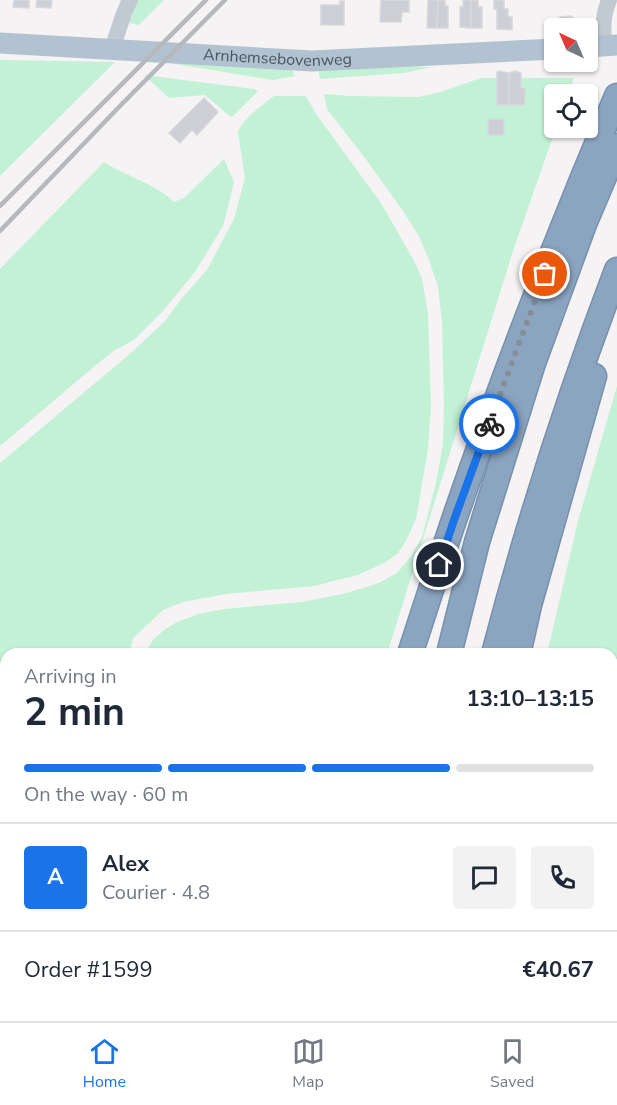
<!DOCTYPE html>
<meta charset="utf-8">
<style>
:root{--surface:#fff;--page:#f2f2f3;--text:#1f2937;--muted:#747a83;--line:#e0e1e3;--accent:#1a73e8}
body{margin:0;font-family:"Nunito Sans",sans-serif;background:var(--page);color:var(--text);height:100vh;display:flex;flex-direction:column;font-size:22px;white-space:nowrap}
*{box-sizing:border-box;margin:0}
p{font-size:20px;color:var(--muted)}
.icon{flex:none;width:33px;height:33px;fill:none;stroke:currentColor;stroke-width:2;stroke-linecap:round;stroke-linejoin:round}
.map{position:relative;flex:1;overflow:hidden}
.panel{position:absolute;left:0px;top:648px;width:618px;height:374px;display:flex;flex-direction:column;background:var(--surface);border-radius:18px 18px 0 0;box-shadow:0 2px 4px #0004}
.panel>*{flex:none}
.needle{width:39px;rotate:316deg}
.controls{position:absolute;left:544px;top:18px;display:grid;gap:12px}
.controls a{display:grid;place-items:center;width:54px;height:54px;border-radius:6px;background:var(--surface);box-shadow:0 2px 4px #0004;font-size:30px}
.pin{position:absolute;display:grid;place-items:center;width:51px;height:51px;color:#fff;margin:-26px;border:3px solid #fff;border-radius:50%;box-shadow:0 2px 6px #0007}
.courier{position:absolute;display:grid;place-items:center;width:60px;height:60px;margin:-30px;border:4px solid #1a73e8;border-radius:50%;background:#fff;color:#222;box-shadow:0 2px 8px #0007}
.summary em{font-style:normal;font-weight:700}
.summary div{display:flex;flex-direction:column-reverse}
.summary{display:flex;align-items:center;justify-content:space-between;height:102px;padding:0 24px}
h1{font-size:39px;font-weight:700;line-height:45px}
.bar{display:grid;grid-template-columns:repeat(4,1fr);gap:9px 6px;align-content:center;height:72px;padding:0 24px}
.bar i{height:8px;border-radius:4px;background:var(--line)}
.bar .current{background:var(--accent)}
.bar p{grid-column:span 4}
.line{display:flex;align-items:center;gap:15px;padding:0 24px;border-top:2px solid var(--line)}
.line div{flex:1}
.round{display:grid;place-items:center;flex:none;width:63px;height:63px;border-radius:6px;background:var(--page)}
.tab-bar{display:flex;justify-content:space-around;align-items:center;height:84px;border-top:2px solid var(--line);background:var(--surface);font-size:16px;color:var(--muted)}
.tab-bar a{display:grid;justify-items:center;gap:3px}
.tab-bar .current{color:var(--accent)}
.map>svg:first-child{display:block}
.green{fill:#c3f1d5}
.building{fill:#cdcfd5;stroke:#d7d9de;stroke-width:1.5}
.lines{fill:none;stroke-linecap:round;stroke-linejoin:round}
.highway-casing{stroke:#7690ad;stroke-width:27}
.minor{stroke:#c1cad2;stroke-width:16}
.major{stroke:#b3c2d1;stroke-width:21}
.highway{stroke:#8ba5c1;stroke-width:24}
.rail{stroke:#b5b8bd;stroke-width:4.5}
.done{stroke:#868d94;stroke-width:6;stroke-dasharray:0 10.8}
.route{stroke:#1a73e8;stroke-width:8}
.labels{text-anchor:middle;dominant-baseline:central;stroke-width:6;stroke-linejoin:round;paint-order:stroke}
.street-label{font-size:16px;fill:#4a5661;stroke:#fff}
</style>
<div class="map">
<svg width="617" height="1021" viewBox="0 0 617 1021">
<rect width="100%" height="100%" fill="#f5f3f3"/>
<!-- green -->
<g class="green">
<path d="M138,0h26l-25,25 -10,-2z"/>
<path d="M0,60l115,2 -115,114z"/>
<path d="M170,62l119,3 6,11 -22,4 -104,-17z"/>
<path d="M318,66l114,1 -28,6 -84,6z"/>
<path d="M144,75l110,14 4,2 -25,25 -2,1 -26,-22 -36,3z"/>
<path d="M481,78h93l-6,16h-13v34h1l-42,120 -127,406h-242l8,-14 11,-10 13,-8 22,-8 25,-5 78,-7 45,-9 32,-10 18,-10 15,-18 10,-18 14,-54 7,-39 1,-39 -2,-83 -4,-35 -9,-27 -10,-24 -18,-28 -36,-50 -38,-49 -3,-15 25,2 70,1 21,-5z"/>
<path d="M274,96h32l10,18 65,89 32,56 9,19 6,36 3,91 -3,44 -12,70 -10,22 -9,13 -13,9 -26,12 -44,11 -88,8 -43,8 -20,8 -30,28 -4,16h-123v362h277l-2,5h-281v-558l131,-110 34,-32 17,-23 25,-28 27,-51 11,-41 -7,-46c5,-14 25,-27 36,-36z"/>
<path d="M224,159l10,23 -11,44 -28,46 -34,41 -26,26 -23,13 -16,13 -96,81v-177l104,-107c21,14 52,22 70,40l10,-4z"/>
<path d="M617,386v418l-5,23v-173h-65l31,-133z"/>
<path d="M478,1016h97l-1,5h-97z"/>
</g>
<!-- building -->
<g class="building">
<path d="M14,0h15v8l-16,-1z"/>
<path d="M37,0h15l-1,8 -15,-1z"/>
<path d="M381,0h28v12h-7l-1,10h-21z"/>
<path d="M428,0h10l-1,28h-10z"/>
<path d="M438,0h7v6h3v22h-11z"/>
<path d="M463,0h8v28l-11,-1v-20h3z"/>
<path d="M471,0h7v7h4v21h-11z"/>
<path d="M494,0h10v9h4v8h4v13l-15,-1v-20h-3z"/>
<path d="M340,1h4v24h-23v-20h19z"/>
<path d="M572,16l1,8 -13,1v-8z"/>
<path d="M500,71l9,2v32h-12v-33z"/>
<path d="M515,71l6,2v15h4v17h-16v-32z"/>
<path d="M204,98l14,14 -21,23 -5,-5 -12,13 -11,-10z"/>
<rect x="488" y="119" width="16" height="16"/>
<path d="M612,885l5,1v35h-5z"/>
<path d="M612,925h5v22l-5,-1z"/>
<path d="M612,967l5,1v31l-5,-1z"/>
</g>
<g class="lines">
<!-- highway casing -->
<g class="highway-casing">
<g id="highway">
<path d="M410,654c15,-45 29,-90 44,-134 49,-143 104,-285 163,-424"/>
<path d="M449,654l28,-112 56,-179 51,-139 33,-78"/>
<path d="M494,654c34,-130 75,-258 123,-384"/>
<path d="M518,654l11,-49 65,-229"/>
<path d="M291,1021l1,-5"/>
<path d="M358,1021l1,-5"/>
<path d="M405,1021l1,-5"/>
<path d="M464,1021v-5"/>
</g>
</g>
<!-- minor -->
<g class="minor">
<path d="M604,46c-1,-18 -2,-28 5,-46"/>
<path d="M112,49l12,-36 6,-13"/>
</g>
<!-- major -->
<g class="major">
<path id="s1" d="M0,43l312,18 243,-12"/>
<path d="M588,47l29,-2"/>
</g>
<!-- highway -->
<use href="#highway" class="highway"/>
<!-- rail -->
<g class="rail">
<path d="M0,206l206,-206"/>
<path d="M0,231l118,-123 107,-108"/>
</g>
</g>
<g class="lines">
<!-- done -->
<path class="done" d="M489,424l56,-150"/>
<!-- route -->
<path class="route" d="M439,565l15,-45 35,-96"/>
</g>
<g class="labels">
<!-- street labels -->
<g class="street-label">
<text stroke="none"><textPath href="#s1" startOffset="278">Arnhemsebovenweg</textPath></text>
</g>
</g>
</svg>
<div class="controls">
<a><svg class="needle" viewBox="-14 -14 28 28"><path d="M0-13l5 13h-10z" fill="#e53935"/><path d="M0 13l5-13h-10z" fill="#747a83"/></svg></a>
<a><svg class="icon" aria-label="locate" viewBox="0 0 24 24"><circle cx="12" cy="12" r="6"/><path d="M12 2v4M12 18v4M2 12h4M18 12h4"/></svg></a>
</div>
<div class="pin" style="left:545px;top:274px;background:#ea580c"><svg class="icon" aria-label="bag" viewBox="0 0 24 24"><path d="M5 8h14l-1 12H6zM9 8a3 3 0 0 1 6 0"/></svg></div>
<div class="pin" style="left:439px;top:565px;background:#1f2937"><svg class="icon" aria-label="home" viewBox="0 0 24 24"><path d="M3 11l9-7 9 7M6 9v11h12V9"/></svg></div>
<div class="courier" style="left:489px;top:424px"><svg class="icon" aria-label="bike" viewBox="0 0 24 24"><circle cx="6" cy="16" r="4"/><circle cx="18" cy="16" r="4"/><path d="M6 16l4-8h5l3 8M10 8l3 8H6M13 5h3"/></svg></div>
<section class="panel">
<div class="summary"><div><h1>2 min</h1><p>Arriving in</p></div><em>13:10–13:15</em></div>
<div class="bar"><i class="current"></i><i class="current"></i><i class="current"></i><i></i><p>On the way · 60 m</p></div>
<div class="line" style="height:108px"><b class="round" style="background:var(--accent);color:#fff">A</b><div><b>Alex</b><p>Courier · 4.8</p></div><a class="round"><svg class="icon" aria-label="chat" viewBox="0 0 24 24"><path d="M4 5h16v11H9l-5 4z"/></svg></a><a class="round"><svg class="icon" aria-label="phone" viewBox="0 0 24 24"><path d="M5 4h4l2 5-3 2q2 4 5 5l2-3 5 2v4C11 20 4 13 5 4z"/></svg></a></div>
<div class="line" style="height:78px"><div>Order #1599</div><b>€40.67</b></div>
</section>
</div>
<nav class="tab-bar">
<a class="current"><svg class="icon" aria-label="home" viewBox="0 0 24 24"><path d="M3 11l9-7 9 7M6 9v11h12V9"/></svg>Home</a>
<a><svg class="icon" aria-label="map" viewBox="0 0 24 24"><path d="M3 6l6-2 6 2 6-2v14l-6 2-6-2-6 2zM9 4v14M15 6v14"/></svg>Map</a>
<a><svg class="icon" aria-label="saved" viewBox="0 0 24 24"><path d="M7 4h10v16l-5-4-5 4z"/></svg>Saved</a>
</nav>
